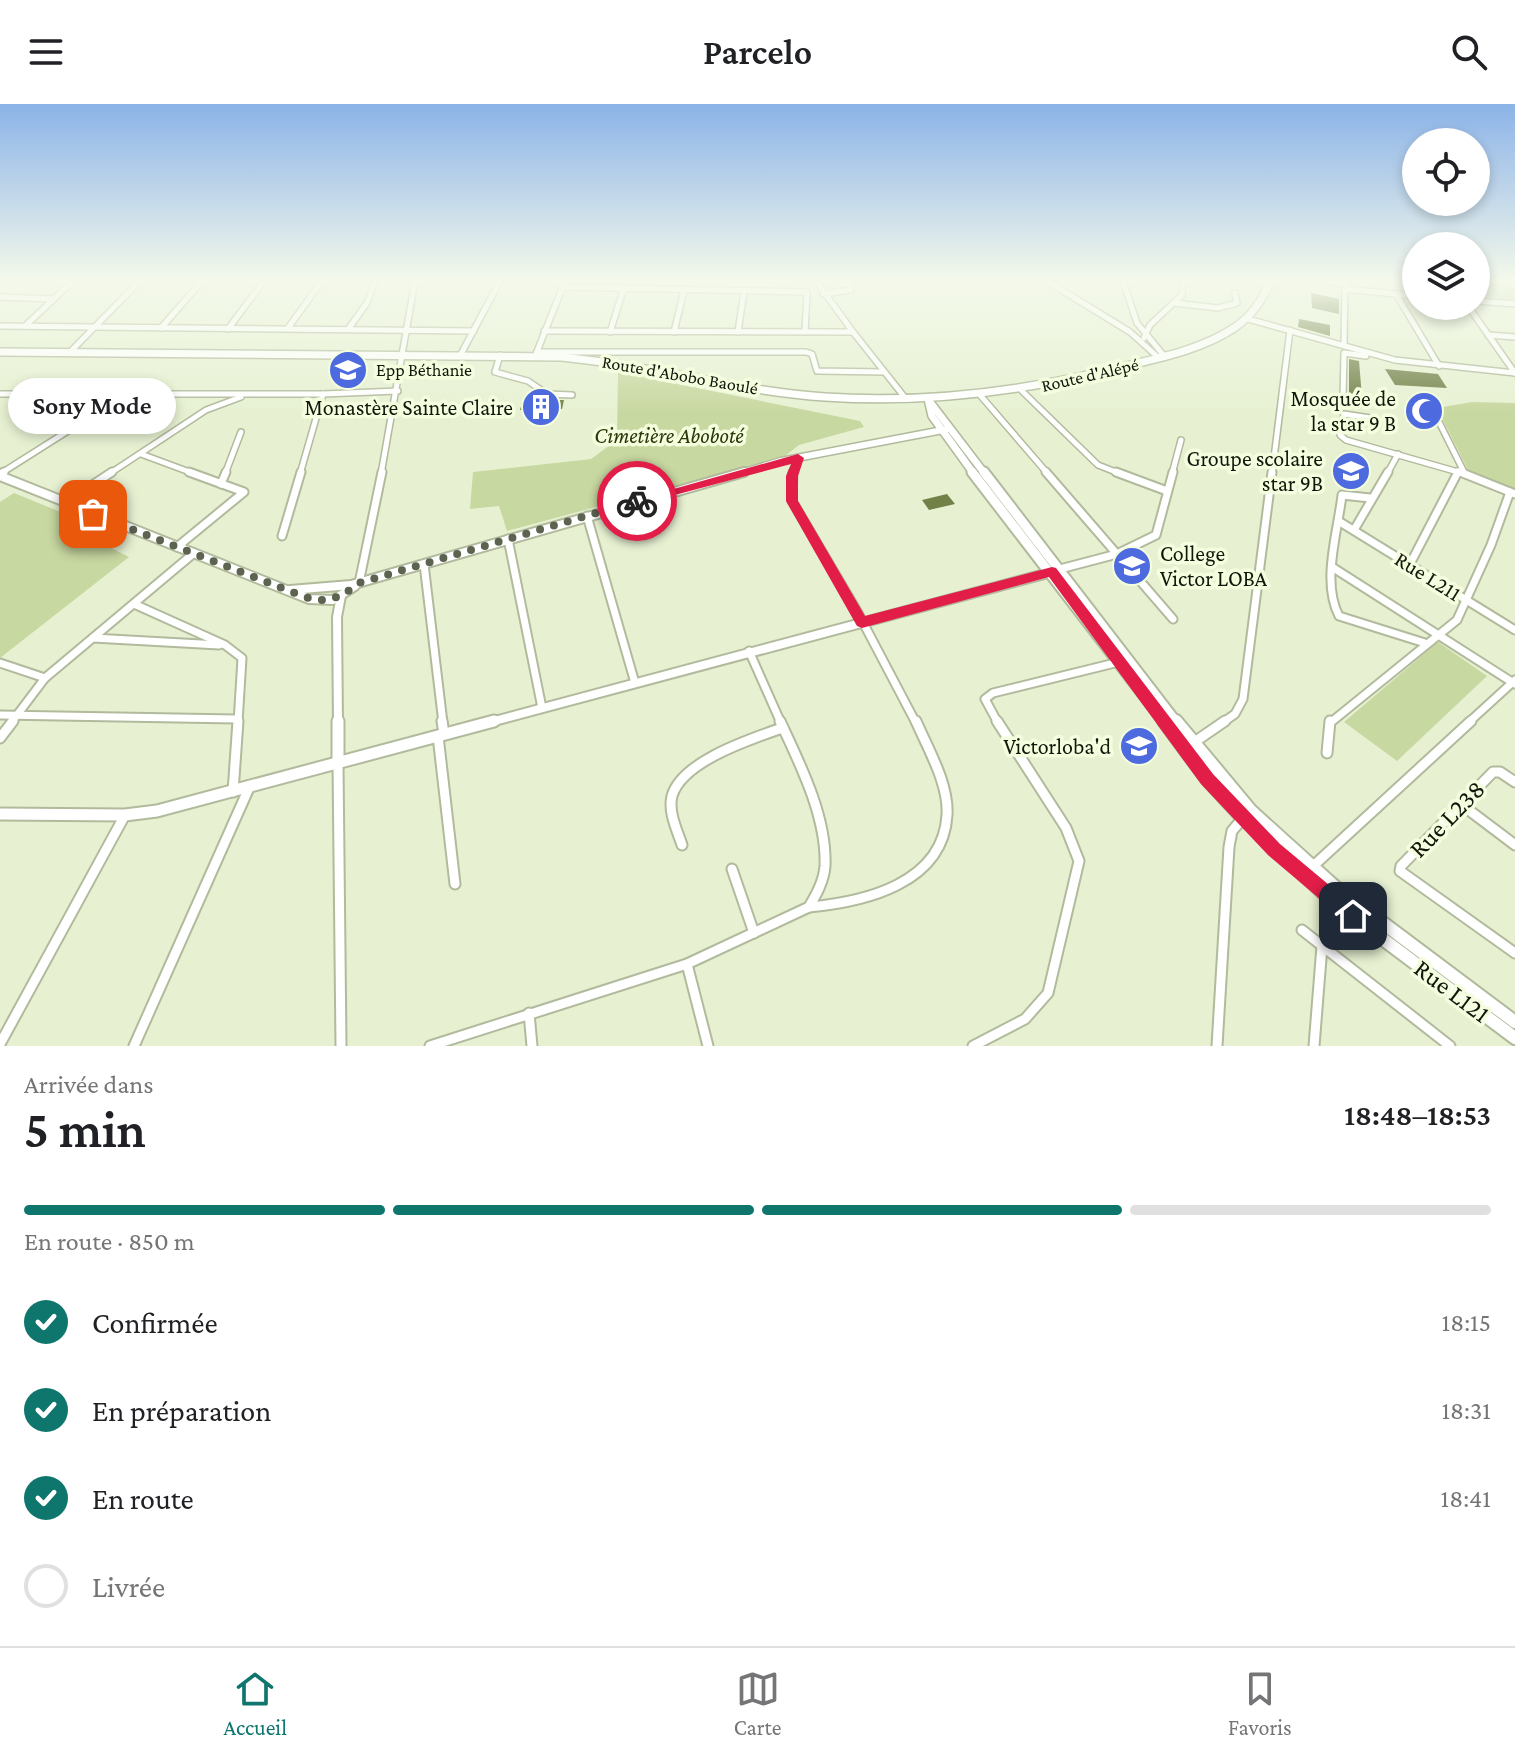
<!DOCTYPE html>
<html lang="fr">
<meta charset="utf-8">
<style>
:root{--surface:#fff;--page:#f2f2f2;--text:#202124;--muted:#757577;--line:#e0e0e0;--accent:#0f766e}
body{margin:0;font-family:"Crimson Pro",serif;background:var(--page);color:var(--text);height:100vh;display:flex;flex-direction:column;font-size:30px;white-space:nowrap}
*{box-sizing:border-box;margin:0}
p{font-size:26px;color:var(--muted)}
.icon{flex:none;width:44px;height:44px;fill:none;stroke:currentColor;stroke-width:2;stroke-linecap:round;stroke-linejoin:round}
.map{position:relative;height:942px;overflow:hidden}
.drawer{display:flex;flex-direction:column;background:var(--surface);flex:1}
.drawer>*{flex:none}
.controls{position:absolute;left:1402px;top:24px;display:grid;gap:16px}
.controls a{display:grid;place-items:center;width:88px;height:88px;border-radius:50%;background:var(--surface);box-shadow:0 4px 12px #0003;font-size:40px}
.pin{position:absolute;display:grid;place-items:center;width:68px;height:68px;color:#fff;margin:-34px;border-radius:16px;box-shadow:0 4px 12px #0006}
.courier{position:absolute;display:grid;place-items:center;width:80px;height:80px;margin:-40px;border:6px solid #e11d48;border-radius:50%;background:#fff;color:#222;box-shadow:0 2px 10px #0007}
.bubble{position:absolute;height:56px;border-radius:28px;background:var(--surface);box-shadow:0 4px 12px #0003;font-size:26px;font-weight:600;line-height:56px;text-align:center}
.head em{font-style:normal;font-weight:600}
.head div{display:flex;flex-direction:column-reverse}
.head{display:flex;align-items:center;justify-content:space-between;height:136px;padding:0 24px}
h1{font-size:52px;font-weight:600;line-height:60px}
.bar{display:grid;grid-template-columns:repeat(4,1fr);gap:12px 8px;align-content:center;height:96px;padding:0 24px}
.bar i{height:10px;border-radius:6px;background:var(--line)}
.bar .selected{background:var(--accent)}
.bar p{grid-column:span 4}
ol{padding:0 24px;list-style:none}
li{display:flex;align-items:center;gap:24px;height:88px}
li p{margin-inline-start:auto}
li .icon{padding:8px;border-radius:50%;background:var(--accent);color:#fff;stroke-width:4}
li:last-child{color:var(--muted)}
li i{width:44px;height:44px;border:4px solid var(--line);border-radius:50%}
header{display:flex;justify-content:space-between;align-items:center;height:104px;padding:0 24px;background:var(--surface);font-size:36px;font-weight:600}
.menu{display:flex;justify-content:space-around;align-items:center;height:112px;border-top:2px solid var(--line);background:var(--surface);font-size:22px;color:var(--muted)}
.menu a{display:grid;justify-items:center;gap:4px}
.menu .selected{color:var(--accent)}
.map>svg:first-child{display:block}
.green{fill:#c8d8a1}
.building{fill:#728148}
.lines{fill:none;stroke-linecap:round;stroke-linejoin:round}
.minor-far2-casing{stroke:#b1ba9c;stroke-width:8}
.minor-far1-casing{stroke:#b1ba9c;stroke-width:11}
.minor-casing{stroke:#b1ba9c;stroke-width:13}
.tertiary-far2-casing{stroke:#b1ba9c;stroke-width:9}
.tertiary-far1-casing{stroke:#b1ba9c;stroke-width:12}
.tertiary-casing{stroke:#b1ba9c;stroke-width:15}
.secondary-far2-casing{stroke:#b1ba9c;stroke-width:10}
.secondary-far1-casing{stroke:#b1ba9c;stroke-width:13}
.secondary-casing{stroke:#b1ba9c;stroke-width:16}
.minor-far2{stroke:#fff;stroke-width:5}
.minor-far1{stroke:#fff;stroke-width:7}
.minor{stroke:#fff;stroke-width:9}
.tertiary-far2{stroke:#fff;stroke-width:6}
.tertiary-far1{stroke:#fff;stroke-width:8}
.tertiary{stroke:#fff;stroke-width:11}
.secondary-far2{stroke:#fff;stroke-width:7}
.secondary-far1{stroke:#fff;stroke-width:9}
.secondary{stroke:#fff;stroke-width:12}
.route{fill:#e11d48}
.done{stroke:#5d6351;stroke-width:8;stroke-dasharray:0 14.4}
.labels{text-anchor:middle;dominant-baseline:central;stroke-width:7;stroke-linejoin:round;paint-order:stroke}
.far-poi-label{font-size:18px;fill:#13160b;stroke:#f4fedf;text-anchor:start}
.far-street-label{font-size:18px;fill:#13160b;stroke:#f4fedf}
.poi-label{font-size:22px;fill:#13160b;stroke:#f4fedf;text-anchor:end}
.park-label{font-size:22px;font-style:italic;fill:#2d370a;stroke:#f4fedf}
.street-label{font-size:22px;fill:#13160b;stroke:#f4fedf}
.near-street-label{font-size:26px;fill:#13160b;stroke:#f4fedf}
</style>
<header><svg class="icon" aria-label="menu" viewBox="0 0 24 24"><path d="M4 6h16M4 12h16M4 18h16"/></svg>Parcelo<svg class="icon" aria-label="search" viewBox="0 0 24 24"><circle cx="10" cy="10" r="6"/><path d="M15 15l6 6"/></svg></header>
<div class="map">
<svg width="1515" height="942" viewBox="0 0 1515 942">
<rect width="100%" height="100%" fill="#e7f1d2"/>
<!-- green -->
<g class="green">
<path d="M1476,177h39v20l-39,-3z"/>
<path d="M618,268l242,49 4,6 -65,18 -14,11 -278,75 -8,-25 -29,3 3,-37 118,-13 26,-19z"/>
<path d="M1472,298l43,1v88l-46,-19 -32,-64z"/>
<path d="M14,389l76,31 -19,18 12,-8 46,23 -129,101v-156z"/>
<path d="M1438,538l49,34 -90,85 -53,-39z"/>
</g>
<!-- building -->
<g class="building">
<path d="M1311,189l28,6v15l-27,-6z"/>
<path d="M1299,215l31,6v11l-32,-9z"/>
<path d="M1349,255l10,2 3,36 -13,-3z"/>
<path d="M1385,265l53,5 9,14 -52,-3z"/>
<path d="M552,296h12l-2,9 -42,1 2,-7z"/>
<path d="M947,390l8,10 -26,6 -7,-10z"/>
</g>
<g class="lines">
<!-- minor-far2 casing -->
<g class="minor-far2-casing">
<g id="minor-far2">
<path d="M816,177l37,51"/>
<path d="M1047,177l83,51 29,26"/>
<path d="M1123,177l14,42 28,34"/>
<path d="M1327,177l18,4"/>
<path d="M1510,177l5,6"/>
<path d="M562,183l245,5 -2,40"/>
<path d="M1345,185l71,7"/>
<path d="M823,190l28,-4 -3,-9"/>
<path d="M1396,190l43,72"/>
<path d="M0,193l53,2"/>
<path d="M1476,197l39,3"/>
<path d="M1174,199l44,5 19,-5 -2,-10"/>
<path d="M1468,202l47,67"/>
<path d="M1248,215l147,41 120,13"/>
<path d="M0,222l474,5"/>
<path d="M25,222l48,-45"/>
<path d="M161,224l41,-47"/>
<path d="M288,224l34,-47"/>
<path d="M349,224l18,-25 8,-22"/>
<path d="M228,225l36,-48"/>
<path d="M544,227l309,1 53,67"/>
<path d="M610,228l14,-44"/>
<path d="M674,228l10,-42"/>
<path d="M738,228l6,-41"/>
<path d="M1488,231l27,2"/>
<path d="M1144,234l6,-13 32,-30 1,-14"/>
<path d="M1344,241l1,-64"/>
<path d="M70,248l70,-71"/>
<path d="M537,248h269l6,2 5,17 66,1"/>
<path d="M461,250l39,-73"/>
<path d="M536,250l29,-73"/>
<path d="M500,251l-5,17 33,9 19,13 25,1"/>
<path d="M1021,286l77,75 23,9"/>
<path d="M0,290h323l75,-3"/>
<path d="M980,291l68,79"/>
<path d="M1343,293l1,-44 22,3"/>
<path d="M1377,315l-33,-5 -4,21 6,5 119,34"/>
<path d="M1439,318l26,52"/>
<path d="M141,350l54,20"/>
<path d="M0,370l123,-78"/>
<path d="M109,370l97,-64 35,-13"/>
<path d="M225,370l16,-42"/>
<path d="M300,370l23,-80"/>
<path d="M381,370l34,-193"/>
<path d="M793,370l5,-16"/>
<path d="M1172,370l9,-34"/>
<path d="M1272,370l18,-144"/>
<path d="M1387,370l11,-20"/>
<path d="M1457,370l1,-3"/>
</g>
</g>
<!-- minor-far1 casing -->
<g class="minor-far1-casing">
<g id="minor-far1">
<path d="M793,368l-1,29 65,110 59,112"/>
<path d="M1046,368l127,147"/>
<path d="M1116,368l51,19"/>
<path d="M1460,368l55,22"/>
<path d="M0,370l4,-2"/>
<path d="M221,380l5,-12"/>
<path d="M1370,394l-28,-3c-4,36 -21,87 -3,121l86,27"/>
<path d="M65,399l47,-31"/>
<path d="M587,412l48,167"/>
<path d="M1340,418l175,108"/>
<path d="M1354,426l34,-58"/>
<path d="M282,432l19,-64"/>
<path d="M508,435l34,169"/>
<path d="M177,443l67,-55 -55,-20"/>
<path d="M424,460l19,159"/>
<path d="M1410,460l48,-92"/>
<path d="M1332,463l183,117"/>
<path d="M1060,465l57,-15 39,-19 17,-63"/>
<path d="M359,479l23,-111"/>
<path d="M134,500l91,41 17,13 -4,65"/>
<path d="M93,534l126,7"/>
<path d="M749,547l32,72"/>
<path d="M0,559l45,15"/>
<path d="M0,611l236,4"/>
<path d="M11,619l34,-45 149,-125"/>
<path d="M998,619l-13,-24 8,-6 126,-31"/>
<path d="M1222,619l13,-9 8,-15 29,-227"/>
<path d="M1330,619l127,-103 34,-75 19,-53"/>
<path d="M1468,619l47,-43"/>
</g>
</g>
<!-- minor casing -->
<g class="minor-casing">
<g id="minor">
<path d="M442,617l2,13"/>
<path d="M438,632l17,148"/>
<path d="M0,634l13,-17"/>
<path d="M1193,639l32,-22"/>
<path d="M1327,649l3,-32"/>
<path d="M338,659l3,283"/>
<path d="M1515,678l-15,-10h-7l-92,94 -1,5 115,82"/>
<path d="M233,688l5,-71"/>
<path d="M1462,701l53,40"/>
<path d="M682,741c-5,-15 -14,-33 -10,-49 10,-35 79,-57 110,-68"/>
<path d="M1311,764l160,-147"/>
<path d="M732,765l22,64"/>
<path d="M809,803c55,-5 134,-23 138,-92 2,-31 -19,-66 -31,-94"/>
<path d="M1302,826l148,116"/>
<path d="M687,860l21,82"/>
<path d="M529,909l3,33"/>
<path d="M0,940l125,-229"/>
<path d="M134,942l115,-258"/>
<path d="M430,942l257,-82 122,-57c7,-12 15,-26 16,-41 2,-49 -25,-102 -45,-145"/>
<path d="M973,942l52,-27 23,-26 31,-132 -13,-33 -69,-107"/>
<path d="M1217,942l12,-199 3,-16 11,-13"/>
<path d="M1314,942l8,-100"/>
</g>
</g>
<!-- tertiary-far2 casing -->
<g class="tertiary-far2-casing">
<path id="tertiary-far2" d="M737,370l44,-13 167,-32"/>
</g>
<!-- tertiary-far1 casing -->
<g class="tertiary-far1-casing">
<g id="tertiary-far1">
<path d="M0,372l309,123 24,1 22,-14"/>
<path d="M290,486l61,-5 393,-113"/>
<path d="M338,619l-1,-106 4,-21"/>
<path d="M487,619l565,-151"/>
</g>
</g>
<!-- tertiary casing -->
<g class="tertiary-casing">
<g id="tertiary">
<path d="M338,617v42"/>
<path d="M0,710l125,1 32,-4 337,-90"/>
</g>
</g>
<!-- secondary-far2 casing -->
<g class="secondary-far2-casing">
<g id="secondary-far2">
<path d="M0,248l561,5c89,8 175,34 264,40 102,7 202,-6 301,-31 37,-9 76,-17 108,-38 18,-12 28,-28 37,-47"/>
<path d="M928,295l4,17 42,58"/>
<path d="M930,298l55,72"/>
</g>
</g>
<!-- secondary-far1 casing -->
<g class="secondary-far1-casing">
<g id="secondary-far1">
<path d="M972,368l193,251"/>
<path d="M984,368l193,251"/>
</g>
</g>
<!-- secondary casing -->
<g class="secondary-casing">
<g id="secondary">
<path d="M1164,617l43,58 36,39 89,83 183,137"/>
<path d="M1176,617l75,90 84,76 180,135"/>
</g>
</g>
<!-- minor-far2 -->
<use href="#minor-far2" class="minor-far2"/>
<!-- minor-far1 -->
<use href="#minor-far1" class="minor-far1"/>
<!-- minor -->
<use href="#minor" class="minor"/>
<!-- tertiary-far2 -->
<use href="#tertiary-far2" class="tertiary-far2"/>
<!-- tertiary-far1 -->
<use href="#tertiary-far1" class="tertiary-far1"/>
<!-- tertiary -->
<use href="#tertiary" class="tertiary"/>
<!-- secondary-far2 -->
<use href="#secondary-far2" class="secondary-far2"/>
<!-- secondary-far1 -->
<use href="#secondary-far1" class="secondary-far1"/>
<!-- secondary -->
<use href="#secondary" class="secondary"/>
</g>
<!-- sky -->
<linearGradient id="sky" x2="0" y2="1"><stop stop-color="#8bb3e8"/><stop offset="0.57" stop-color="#f4f9eb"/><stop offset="1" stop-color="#f4f9eb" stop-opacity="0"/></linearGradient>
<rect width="1515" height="309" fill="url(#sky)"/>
<!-- route -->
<path class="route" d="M798,350l6,4 -6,18v25l67,115 187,-49 4,1 157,206 67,70 79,66 3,6 -3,6 -6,3 -6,-3 -79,-67 -67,-71 -152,-207 -187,51 -5,-2 -71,-125v-25l5,-12 -154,41 -6,-4z"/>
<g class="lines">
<!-- done -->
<path class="done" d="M93,410l207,81c25,10 39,4 59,-12l278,-82"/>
</g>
<!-- icons -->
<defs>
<g id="school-disc" transform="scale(2)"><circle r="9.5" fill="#4d6ade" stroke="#f4fedf"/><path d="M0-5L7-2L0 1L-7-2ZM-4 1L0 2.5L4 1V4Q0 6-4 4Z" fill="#fff"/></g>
<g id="building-disc" transform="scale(2)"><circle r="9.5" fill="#4d6ade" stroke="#f4fedf"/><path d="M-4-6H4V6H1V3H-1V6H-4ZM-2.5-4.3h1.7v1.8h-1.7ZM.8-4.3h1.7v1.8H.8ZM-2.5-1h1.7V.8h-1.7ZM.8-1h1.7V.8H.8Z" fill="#fff"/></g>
<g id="mosque-disc" transform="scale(2)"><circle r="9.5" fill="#4d6ade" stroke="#f4fedf"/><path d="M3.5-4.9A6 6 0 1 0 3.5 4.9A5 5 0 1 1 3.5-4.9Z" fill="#fff"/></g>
</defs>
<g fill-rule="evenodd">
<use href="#school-disc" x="348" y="266"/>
<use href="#building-disc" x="541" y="303"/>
<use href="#mosque-disc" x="1424" y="307"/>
<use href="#school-disc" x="1351" y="367"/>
<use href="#school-disc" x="1132" y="462"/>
<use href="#school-disc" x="1139" y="642"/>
</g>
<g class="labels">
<!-- far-poi labels -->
<g class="far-poi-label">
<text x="376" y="266">Epp Béthanie</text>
</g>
<!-- far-street labels -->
<g class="far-street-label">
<text transform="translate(680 271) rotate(10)">Route d'Abobo Baoulé</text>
<text transform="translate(1090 271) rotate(-13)">Route d'Alépé</text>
</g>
<!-- poi labels -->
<g class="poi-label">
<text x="1396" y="294">Mosquée de<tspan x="1396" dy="25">la star 9 B</tspan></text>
<text x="513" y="303">Monastère Sainte Claire</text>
<text x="1323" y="354">Groupe scolaire<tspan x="1323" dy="25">star 9B</tspan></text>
<text x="1160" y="449" text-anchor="start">College<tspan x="1160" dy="25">Victor LOBA</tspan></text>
<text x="1111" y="642">Victorloba'd</text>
</g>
<!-- park labels -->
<g class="park-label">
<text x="669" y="331">Cimetière Aboboté</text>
</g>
<!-- street labels -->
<g class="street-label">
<text transform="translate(1428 472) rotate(32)">Rue L211</text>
</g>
<!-- near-street labels -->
<g class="near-street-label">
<text transform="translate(1447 715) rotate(-46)">Rue L238</text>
<text transform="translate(1452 887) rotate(37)">Rue L121</text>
</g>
</g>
</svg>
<div class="controls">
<a><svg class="icon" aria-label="locate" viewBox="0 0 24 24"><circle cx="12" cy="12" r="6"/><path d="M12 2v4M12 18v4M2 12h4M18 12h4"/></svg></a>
<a><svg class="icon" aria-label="layers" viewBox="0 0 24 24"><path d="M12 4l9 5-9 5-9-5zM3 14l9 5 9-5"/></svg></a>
</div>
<div class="pin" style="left:93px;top:410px;background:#ea580c"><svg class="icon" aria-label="bag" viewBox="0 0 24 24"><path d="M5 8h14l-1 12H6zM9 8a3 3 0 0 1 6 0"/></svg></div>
<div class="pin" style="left:1353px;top:812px;background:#1f2937"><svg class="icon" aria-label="home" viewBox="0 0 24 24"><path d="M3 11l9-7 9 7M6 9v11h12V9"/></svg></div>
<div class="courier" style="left:637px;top:397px"><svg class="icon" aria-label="bike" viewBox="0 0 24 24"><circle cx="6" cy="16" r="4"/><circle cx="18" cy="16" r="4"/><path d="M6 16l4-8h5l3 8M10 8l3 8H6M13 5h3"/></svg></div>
<div class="bubble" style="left:8px;top:274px;width:168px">Sony Mode</div>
</div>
<section class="drawer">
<div class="head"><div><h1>5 min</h1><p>Arrivée dans</p></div><em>18:48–18:53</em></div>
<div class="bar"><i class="selected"></i><i class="selected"></i><i class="selected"></i><i></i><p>En route · 850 m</p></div>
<ol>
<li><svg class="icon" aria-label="check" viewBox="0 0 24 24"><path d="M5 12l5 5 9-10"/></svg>Confirmée<p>18:15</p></li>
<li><svg class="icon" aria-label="check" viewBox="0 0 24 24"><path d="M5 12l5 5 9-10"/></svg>En préparation<p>18:31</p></li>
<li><svg class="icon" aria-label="check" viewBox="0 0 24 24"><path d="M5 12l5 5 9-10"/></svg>En route<p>18:41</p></li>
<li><i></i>Livrée</li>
</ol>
</section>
<nav class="menu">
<a class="selected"><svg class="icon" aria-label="home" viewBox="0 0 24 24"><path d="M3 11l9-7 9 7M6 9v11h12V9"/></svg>Accueil</a>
<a><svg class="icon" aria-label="map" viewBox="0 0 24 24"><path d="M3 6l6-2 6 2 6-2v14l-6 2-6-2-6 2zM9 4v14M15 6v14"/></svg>Carte</a>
<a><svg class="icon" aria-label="saved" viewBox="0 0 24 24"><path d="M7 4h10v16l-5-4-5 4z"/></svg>Favoris</a>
</nav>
